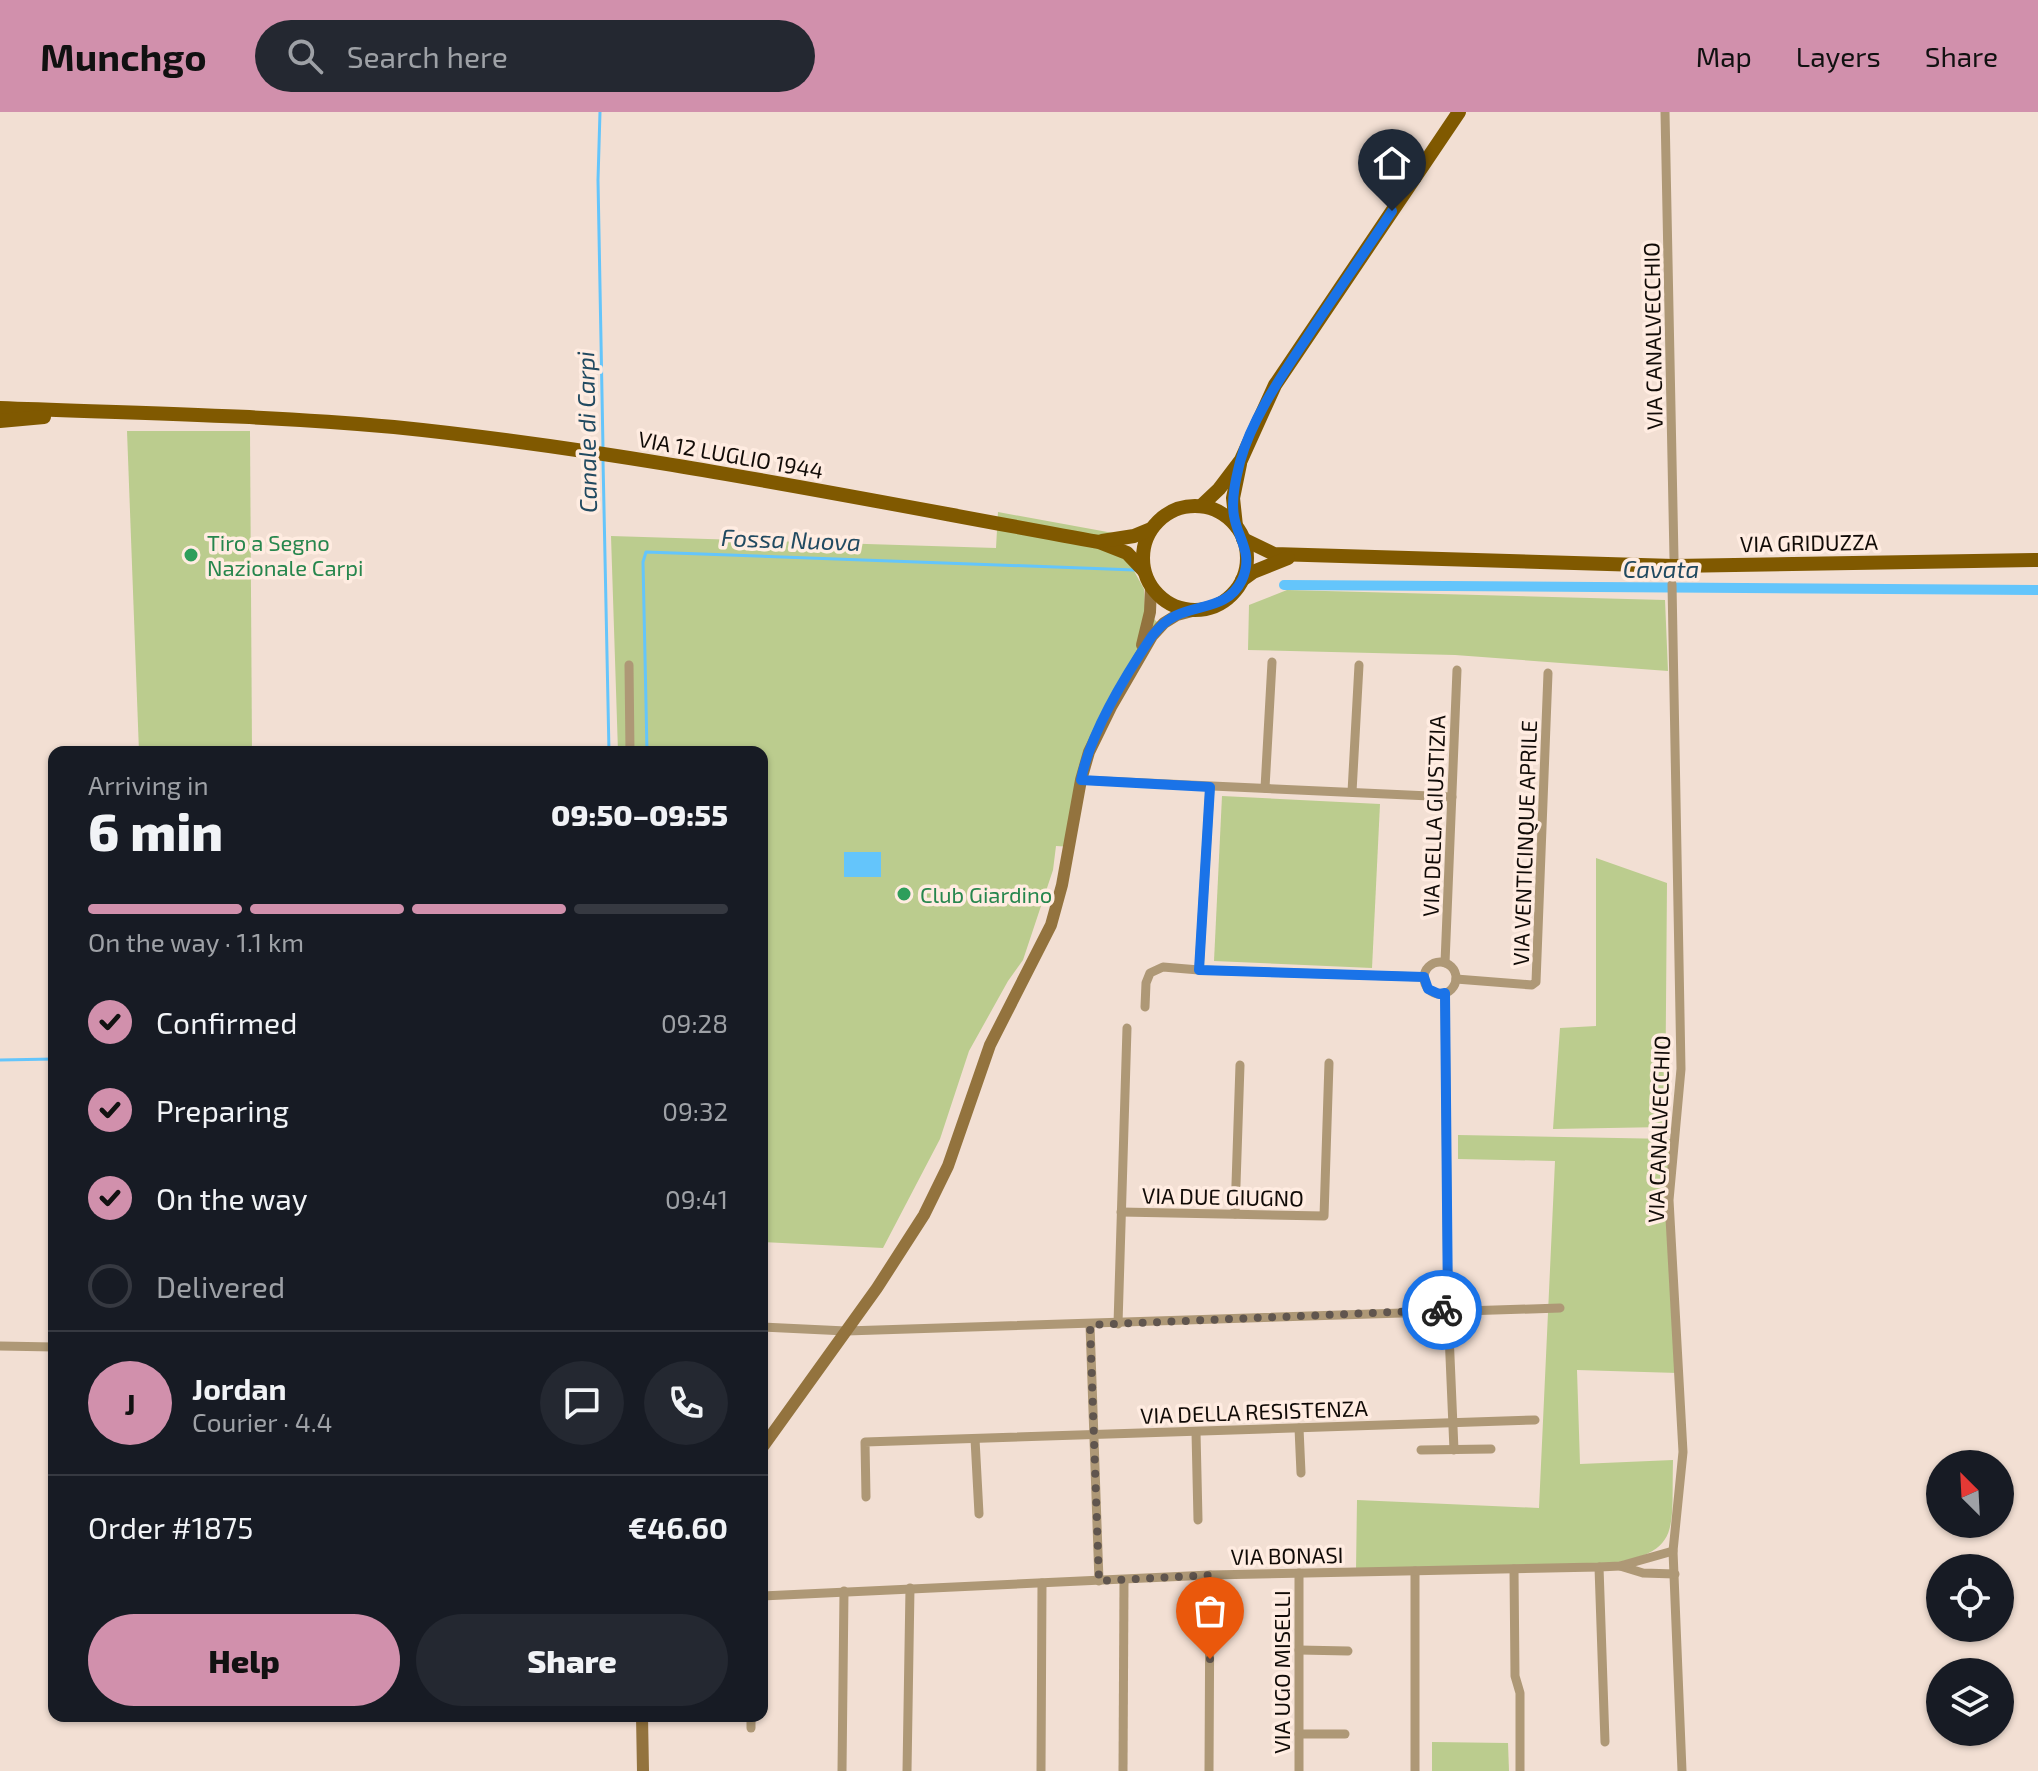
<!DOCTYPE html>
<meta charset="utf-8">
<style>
:root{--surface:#171b24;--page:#242831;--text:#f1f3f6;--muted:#9ea1a6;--line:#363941;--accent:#d190ac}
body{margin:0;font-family:"Exo 2",sans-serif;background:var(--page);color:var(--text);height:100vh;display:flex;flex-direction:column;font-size:30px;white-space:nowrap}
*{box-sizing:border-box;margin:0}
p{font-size:26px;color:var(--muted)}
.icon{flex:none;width:44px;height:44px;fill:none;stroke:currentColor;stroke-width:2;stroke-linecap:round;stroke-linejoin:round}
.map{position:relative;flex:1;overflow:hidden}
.side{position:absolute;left:48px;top:634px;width:720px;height:976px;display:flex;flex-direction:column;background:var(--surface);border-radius:16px;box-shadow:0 2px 6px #0004}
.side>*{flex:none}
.needle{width:52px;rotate:336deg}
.tools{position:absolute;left:1926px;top:1338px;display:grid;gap:16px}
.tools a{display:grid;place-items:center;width:88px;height:88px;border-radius:50%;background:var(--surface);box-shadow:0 2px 6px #0004;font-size:40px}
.pin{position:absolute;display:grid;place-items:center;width:68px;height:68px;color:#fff;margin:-82px -34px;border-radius:50% 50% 50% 0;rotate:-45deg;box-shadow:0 0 8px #0007}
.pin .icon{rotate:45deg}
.courier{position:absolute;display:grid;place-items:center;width:80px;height:80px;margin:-40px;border:6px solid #1a73e8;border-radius:50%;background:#fff;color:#222;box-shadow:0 2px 10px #0007}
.summary em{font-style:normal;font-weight:800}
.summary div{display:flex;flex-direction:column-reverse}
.summary{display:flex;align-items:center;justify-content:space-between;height:136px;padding:0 40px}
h1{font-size:52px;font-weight:800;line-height:60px}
.bar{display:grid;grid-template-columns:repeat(4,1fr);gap:12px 8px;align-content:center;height:96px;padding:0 40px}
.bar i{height:10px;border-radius:6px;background:var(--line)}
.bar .active{background:var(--accent)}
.bar p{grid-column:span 4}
.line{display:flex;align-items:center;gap:20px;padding:0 40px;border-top:2px solid var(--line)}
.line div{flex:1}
.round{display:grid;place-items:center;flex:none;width:84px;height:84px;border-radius:42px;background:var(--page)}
ol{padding:0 40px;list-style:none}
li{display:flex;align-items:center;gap:24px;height:88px}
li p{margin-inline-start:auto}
li .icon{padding:8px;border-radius:50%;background:var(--accent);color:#111;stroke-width:4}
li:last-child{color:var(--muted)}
li i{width:44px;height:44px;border:4px solid var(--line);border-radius:50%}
.primary-button{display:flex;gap:16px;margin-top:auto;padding:16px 40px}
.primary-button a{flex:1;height:92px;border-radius:48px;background:var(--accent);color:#111;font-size:32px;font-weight:800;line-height:92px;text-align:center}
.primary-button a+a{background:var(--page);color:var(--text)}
header{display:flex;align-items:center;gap:48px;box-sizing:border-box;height:112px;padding:0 40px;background:var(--accent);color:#111}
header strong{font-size:38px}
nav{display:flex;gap:44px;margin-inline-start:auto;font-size:28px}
.search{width:560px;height:72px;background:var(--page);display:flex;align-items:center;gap:20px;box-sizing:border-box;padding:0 28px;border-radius:44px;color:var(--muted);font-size:30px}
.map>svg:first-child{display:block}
.green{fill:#bbcc8e}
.water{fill:#64c5fb}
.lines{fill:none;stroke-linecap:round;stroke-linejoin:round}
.stream{stroke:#64c5fb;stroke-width:3}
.canal{stroke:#64c5fb;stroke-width:10}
.minor{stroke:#ae9876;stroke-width:9}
.secondary{stroke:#93733e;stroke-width:12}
.primary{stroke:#805900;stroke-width:14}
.done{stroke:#60554e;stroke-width:8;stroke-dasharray:0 14.4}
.route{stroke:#1a73e8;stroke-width:10}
.leisure-dot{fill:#2e9e5b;stroke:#ffece1;stroke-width:3}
.labels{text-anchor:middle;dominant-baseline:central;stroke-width:7;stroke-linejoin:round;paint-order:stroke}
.street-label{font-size:22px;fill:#110b07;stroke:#ffece1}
.leisure-label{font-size:22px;fill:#27864d;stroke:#ffece1;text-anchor:start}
.water-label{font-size:24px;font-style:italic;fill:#214a61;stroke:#ffece1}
</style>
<header>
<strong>Munchgo</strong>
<div class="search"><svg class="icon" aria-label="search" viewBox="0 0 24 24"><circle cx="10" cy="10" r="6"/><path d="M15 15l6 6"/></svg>Search here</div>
<nav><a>Map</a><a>Layers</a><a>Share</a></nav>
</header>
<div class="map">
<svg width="2038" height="1659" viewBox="0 0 2038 1659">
<rect width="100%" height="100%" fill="#f2dfd3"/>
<!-- green -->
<g class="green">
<path d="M127,319h123l2,321h-113z"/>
<path d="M998,400l115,21 31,56 1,21 17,17 -59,103 -14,32 -16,85 -17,-1 -3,24 -30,90 -15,21 -39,70 -29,88 -57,109 -121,-6v-490h-144l-7,-216 385,12z"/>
<path d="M1287,478l378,10 3,71 -213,-16 -207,-5 1,-45z"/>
<path d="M1222,684l158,8 -8,164 -158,-7z"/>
<path d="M1596,746l71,25 -2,244 -112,2 7,-101 36,-2z"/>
<path d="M1458,1023l213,4 7,234 -101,-3 3,94 93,-4c-2,74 10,94 -74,105l-243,6 1,-71 182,8 16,-347 -97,-2z"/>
<path d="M1432,1630l76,1 1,28h-77z"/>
</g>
<!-- water -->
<rect class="water" x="844" y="740" width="37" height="25"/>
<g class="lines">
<!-- stream -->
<g class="stream">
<path d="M600,0l-2,68 5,268"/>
<path d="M603,348l6,292"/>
<path d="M647,640l-4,-190 3,-10 489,18"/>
<path d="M0,948l54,-1"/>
</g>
<!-- canal -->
<path class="canal" d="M1284,473l754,5"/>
<!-- minor -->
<g class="minor">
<path d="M1665,0l9,446"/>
<path d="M1672,472l9,485 -12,131 14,252 -10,99 9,220"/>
<path d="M629,553l1,87"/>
<path d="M1081,668l371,17"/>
<path d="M1210,675l-11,183 225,7"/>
<path d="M1265,676l7,-126"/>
<path d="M1352,680l7,-127"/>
<circle cx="1440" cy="866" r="16"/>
<path d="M1445,851l12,-293"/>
<path d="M1456,867l76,6 4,-3 12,-309"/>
<path d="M1445,881l3,317 6,140"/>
<path d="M1145,895l1,-24 4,-10 13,-6 36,3"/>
<path d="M1121,1100l203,4 5,-153"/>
<path d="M1235,1102l5,-149"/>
<path d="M1118,1212l9,-296"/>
<path d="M1090,1213l9,256"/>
<path d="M762,1215l84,4 714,-23"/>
<path d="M0,1234l54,1"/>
<path d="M1299,1316l2,45"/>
<path d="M1196,1320l2,88"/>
<path d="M975,1327l4,75"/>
<path d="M1421,1338l70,-1"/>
<path d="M866,1385l-1,-55 670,-22"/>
<path d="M1620,1454l23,7 32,1"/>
<path d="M1599,1455l6,175"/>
<path d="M1514,1457l1,107 5,17v78"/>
<path d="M1415,1459v200"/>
<path d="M1299,1461v198"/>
<path d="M762,1484l448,-21 389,-8 21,-1 53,-15"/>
<path d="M1299,1538l49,1"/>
<path d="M751,1604v12"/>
<path d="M1299,1622h46"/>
<path d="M842,1659l2,-180"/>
<path d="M907,1659l3,-183"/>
<path d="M1041,1659l1,-188"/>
<path d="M1123,1659l1,-191"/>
<path d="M1209,1659l1,-196"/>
</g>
<!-- secondary -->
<g class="secondary">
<path d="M1142,533l8,-33 1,-26"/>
<path d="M762,1336l115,-160 47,-73 24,-49 42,-121 61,-120 11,-40 19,-105 8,-28 22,-45 41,-71 12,-13 13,-8 19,-5"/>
<path d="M642,1604l1,55"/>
</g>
<!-- primary -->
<g class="primary">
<path d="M0,296c131,5 263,7 394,19 237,24 471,73 705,115l28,11 17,18"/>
<path d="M0,309l44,-4"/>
<path d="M1201,394l18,-17 22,-29 34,-75 184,-273"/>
<circle cx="1195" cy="446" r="52"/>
<path d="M1236,414l-3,-28 7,-34"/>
<path d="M1243,427l31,15 400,12 364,-6"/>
<path d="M1102,429l32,-5 17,-7"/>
<path d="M1242,468l11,-8 35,-14"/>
</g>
</g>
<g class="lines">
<!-- done -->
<path class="done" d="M1210,1547v-84l-111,6 -9,-256 352,-15"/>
<!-- route -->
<path class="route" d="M1392,99c-27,41 -55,81 -82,122 -25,38 -58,84 -70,129 -4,16 -9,37 -6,54 4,24 20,37 8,64 -14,29 -43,24 -67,36 -10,5 -16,12 -23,20 -27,40 -62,97 -71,144l129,7 -11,183 225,7 4,12 11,5 6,-1 3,317h-6"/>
</g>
<!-- markers -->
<g class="leisure-dot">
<circle cx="191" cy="443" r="8"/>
<circle cx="904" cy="782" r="8"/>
</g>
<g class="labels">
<!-- street labels -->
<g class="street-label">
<text transform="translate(1652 224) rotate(-91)">VIA CANALVECCHIO</text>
<text transform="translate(731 342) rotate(10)">VIA 12 LUGLIO 1944</text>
<text transform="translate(1809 430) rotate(-1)">VIA GRIDUZZA</text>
<text transform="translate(1433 704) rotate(-88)">VIA DELLA GIUSTIZIA</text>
<text transform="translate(1524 731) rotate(-88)">VIA VENTICINQUE APRILE</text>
<text transform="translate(1658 1017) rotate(-88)">VIA CANALVECCHIO</text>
<text transform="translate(1223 1084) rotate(1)">VIA DUE GIUGNO</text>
<text transform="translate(1254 1299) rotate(-2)">VIA DELLA RESISTENZA</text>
<text transform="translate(1287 1443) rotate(-1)">VIA BONASI</text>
<text transform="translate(1281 1560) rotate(-90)">VIA UGO MISELLI</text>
</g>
<!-- leisure labels -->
<g class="leisure-label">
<text x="207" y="430">Tiro a Segno<tspan x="207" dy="25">Nazionale Carpi</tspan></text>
<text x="920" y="782">Club Giardino</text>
</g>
<!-- water labels -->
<g class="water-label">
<text transform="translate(586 320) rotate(-91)">Canale di Carpi</text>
<text transform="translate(791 427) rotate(2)">Fossa Nuova</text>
<text x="1661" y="456">Cavata</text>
</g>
</g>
</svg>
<div class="tools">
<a><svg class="needle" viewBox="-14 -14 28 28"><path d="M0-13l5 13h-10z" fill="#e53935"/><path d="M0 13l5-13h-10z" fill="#9ea1a6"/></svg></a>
<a><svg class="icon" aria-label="locate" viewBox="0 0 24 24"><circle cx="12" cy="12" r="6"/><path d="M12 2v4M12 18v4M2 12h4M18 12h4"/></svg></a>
<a><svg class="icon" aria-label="layers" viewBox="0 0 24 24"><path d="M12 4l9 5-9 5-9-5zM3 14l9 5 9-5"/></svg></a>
</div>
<div class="pin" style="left:1210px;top:1547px;background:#ea580c"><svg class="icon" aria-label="bag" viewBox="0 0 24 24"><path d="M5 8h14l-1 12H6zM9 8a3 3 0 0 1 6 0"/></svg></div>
<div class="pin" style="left:1392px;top:99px;background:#1f2937"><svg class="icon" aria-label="home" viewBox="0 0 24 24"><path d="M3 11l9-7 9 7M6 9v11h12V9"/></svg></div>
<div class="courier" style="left:1442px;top:1198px"><svg class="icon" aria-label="bike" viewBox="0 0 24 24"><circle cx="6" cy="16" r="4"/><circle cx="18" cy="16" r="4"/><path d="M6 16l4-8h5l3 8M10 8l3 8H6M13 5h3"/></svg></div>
<section class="side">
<div class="summary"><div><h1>6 min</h1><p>Arriving in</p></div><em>09:50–09:55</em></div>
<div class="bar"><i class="active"></i><i class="active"></i><i class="active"></i><i></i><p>On the way · 1.1 km</p></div>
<ol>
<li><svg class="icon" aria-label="check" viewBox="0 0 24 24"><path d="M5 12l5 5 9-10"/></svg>Confirmed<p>09:28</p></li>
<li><svg class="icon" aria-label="check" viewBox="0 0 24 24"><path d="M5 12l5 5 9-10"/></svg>Preparing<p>09:32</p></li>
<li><svg class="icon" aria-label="check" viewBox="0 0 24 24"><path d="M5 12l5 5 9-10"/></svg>On the way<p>09:41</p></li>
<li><i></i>Delivered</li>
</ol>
<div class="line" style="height:144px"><b class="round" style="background:var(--accent);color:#111">J</b><div><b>Jordan</b><p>Courier · 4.4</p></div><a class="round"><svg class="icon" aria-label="chat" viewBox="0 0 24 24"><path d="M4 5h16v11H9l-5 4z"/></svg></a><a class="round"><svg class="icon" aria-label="phone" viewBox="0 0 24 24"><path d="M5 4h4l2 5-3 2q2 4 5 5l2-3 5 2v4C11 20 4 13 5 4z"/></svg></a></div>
<div class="line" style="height:104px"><div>Order #1875</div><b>€46.60</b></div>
<div class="primary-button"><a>Help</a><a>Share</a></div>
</section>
</div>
